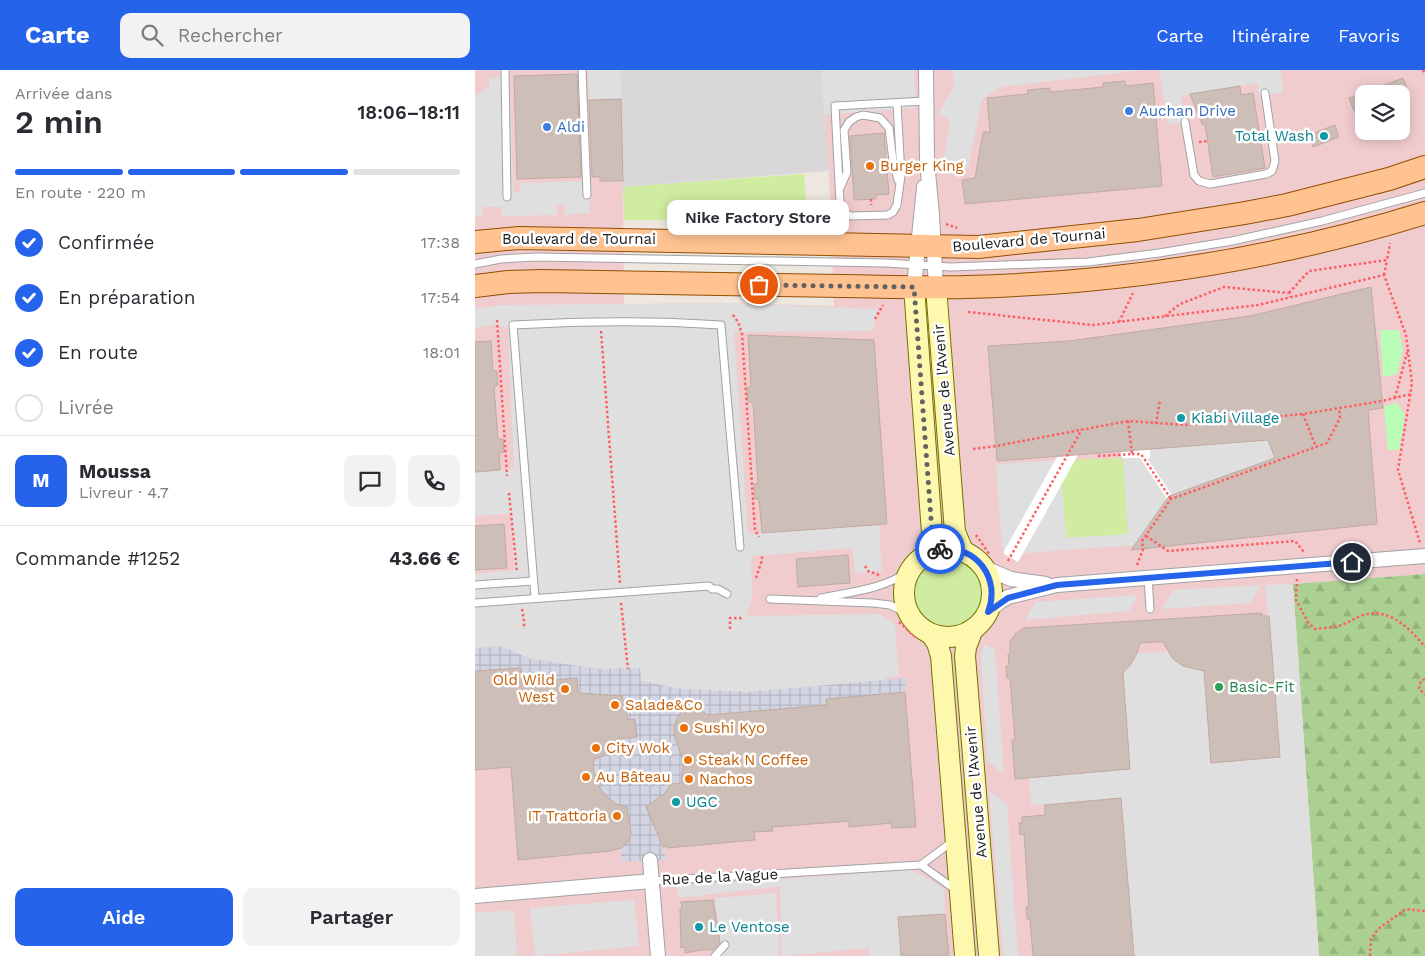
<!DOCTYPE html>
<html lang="fr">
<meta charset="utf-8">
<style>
:root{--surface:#fff;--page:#f2f2f3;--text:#2b2b33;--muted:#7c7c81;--line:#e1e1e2;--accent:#2563eb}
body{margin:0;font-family:"Work Sans",sans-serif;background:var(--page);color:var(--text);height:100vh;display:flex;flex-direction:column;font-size:19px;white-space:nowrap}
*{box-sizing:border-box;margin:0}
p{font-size:16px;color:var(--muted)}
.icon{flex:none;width:28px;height:28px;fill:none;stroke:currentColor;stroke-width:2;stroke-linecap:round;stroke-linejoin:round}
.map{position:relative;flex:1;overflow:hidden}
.panel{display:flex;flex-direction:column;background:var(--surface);width:475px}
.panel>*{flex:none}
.tools{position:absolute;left:880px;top:15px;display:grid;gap:10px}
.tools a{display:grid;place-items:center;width:55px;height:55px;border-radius:10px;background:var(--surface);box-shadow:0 2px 12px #0003;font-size:25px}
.pin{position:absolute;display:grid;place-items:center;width:42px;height:42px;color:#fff;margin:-21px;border:2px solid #fff;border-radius:50%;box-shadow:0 1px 5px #0007}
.courier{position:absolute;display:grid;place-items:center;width:50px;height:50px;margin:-25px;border:4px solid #2563eb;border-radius:50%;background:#fff;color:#222;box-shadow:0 1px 6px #0007}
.bubble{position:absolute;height:35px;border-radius:10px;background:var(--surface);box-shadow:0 2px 12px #0003;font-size:16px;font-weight:600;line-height:35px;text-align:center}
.head em{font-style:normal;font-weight:600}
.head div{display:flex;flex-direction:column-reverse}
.head{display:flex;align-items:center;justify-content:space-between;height:85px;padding:0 15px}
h1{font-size:32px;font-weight:600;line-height:38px}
.bar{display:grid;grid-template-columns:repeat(4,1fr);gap:8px 5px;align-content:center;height:60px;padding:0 15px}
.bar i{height:6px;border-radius:4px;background:var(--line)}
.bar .active{background:var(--accent)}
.bar p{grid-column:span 4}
.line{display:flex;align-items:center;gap:12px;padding:0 15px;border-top:1px solid var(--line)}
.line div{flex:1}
.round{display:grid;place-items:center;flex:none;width:52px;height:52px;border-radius:10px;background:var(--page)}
ol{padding:0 15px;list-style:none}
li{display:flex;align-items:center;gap:15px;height:55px}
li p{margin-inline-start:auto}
li .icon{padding:5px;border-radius:50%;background:var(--accent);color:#fff;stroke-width:4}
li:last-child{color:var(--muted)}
li i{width:28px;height:28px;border:2px solid var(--line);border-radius:50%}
.cta{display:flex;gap:10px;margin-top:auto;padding:10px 15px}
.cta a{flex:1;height:58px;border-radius:10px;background:var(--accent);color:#fff;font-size:20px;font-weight:600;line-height:58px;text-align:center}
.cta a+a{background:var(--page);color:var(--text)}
header{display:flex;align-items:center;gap:30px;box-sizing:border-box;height:70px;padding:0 25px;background:var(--accent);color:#fff}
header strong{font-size:24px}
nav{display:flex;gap:28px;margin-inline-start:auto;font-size:18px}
.search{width:350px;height:45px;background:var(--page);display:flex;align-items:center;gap:12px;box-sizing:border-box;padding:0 18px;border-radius:10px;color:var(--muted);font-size:19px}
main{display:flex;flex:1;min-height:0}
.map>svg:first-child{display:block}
.residential{fill:#d9d7d8}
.commercial{fill:#f0cccf;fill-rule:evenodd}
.grass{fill:#cfeca0}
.forest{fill:url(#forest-firs)}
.park{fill:#bafdb7}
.parking{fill:#dfdfdf}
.plaza{fill:url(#plaza-grid)}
.pier{fill:#fff}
.building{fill:#cdbfb8;stroke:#c0aaa1}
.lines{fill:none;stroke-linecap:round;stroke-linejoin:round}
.lane-casing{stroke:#a2a2a2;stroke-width:9}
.street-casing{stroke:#a2a2a2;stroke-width:16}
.secondary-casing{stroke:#737200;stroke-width:22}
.primary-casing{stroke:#914f00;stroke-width:24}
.path{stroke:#ff5e61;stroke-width:2.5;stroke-dasharray:2.5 2.5;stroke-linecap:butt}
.lane{stroke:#fff;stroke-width:7}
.street{stroke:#fff;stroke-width:14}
.secondary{stroke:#fdf8ad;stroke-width:20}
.primary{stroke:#ffc392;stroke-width:22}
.done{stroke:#646260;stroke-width:5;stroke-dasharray:0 9}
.route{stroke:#2563eb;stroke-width:6}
.shop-dot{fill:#3f7fe0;stroke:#fff;stroke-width:2}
.culture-dot{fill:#0f9aa8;stroke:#fff;stroke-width:2}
.food-dot{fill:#e8710a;stroke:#fff;stroke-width:2}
.leisure-dot{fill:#2e9e5b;stroke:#fff;stroke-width:2}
.labels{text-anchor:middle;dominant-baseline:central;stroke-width:5;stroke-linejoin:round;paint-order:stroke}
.shop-label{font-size:15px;fill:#366cbe;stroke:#fff;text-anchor:start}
.culture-label{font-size:15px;fill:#0d838f;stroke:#fff;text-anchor:start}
.food-label{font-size:15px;fill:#c56008;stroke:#fff;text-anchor:start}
.street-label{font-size:15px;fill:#1b1b1b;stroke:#fff}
.leisure-label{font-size:15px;fill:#27864d;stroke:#fff;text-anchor:start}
</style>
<header>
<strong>Carte</strong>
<div class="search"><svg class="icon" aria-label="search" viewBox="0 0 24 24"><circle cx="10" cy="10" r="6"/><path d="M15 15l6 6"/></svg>Rechercher</div>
<nav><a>Carte</a><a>Itinéraire</a><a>Favoris</a></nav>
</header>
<main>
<section class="panel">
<div class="head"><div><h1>2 min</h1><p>Arrivée dans</p></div><em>18:06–18:11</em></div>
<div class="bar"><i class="active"></i><i class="active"></i><i class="active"></i><i></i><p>En route · 220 m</p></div>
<ol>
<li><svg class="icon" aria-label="check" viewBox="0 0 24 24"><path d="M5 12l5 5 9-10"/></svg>Confirmée<p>17:38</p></li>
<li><svg class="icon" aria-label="check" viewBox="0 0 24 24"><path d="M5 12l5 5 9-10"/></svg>En préparation<p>17:54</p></li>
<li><svg class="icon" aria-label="check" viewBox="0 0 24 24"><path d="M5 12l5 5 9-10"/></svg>En route<p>18:01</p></li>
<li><i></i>Livrée</li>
</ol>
<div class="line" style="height:90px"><b class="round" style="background:var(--accent);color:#fff">M</b><div><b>Moussa</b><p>Livreur · 4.7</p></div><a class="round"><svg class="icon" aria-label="chat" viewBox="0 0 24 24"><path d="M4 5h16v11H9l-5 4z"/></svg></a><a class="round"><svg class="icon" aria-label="phone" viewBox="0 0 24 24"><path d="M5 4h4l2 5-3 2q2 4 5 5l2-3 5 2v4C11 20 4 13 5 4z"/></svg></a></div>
<div class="line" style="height:65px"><div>Commande #1252</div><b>43.66 €</b></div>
<div class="cta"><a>Aide</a><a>Partager</a></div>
</section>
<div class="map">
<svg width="950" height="886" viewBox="0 0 950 886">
<defs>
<pattern id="forest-firs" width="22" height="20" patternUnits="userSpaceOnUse" patternTransform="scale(1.25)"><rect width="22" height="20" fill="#abd091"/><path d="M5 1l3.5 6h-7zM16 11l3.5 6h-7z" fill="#93b27c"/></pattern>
<pattern id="plaza-grid" width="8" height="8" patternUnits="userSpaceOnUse" patternTransform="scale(1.25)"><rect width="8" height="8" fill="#d3d5e3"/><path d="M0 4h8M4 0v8" fill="none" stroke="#b5b6c2"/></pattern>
</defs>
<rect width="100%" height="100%" fill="#ede7df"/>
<!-- residential -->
<path class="residential" d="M145,0h201l8,101 -206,16z"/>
<!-- commercial -->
<path class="commercial" d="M0,0h145l3,117 1,117 107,-1 103,3 -5,-135 -8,-101h604v504l-132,10 26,372h-844zM889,24h37v37h-37z"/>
<!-- grass -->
<g class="grass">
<path d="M329,104l3,47 -183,-1 -1,-33z"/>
<path d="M648,388l5,77 -62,4 -6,-79z"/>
<circle cx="473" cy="523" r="36"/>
</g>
<!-- forest -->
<path class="forest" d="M950,504v382h-106l-26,-372z"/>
<!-- park -->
<g class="park">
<path d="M905,260h19l4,20 -6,24 -14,3z"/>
<path d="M922,333l8,12 -6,35h-11l-4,-44z"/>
</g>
<!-- parking -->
<g class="parking">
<path d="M113,0h32l1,29 -32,1z"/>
<path d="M346,0h93l2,38 -92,7z"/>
<path d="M478,0h189l-141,17 -19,12 -14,69 -26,3 8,-51 -12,-6 16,-27z"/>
<path d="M684,0h122l2,23 -24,2 -1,-12 -77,13 4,26 -16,3z"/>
<path d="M35,7l3,113 7,3v-10l69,-2 1,32 -25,2 -1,-10h-7v10l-55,1v-9h-20v10h-7v-123l3,1 7,-7h4v-10z"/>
<path d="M256,233l146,6 -4,22 -139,1 14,202 131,-9 3,46 -27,2 -2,-25 -102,8 1,44 -6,16 133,-2 16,9 4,53 -13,1v3l-138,12 -66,-3 -41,-8 -1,-13 -40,1 -70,-10 -29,-13 -26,2v-74l39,-4 -3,-56 -36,2v-43l39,-4 -6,-140 -14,-5 -19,4v-19l27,-4z"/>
<path d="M793,370l7,18 -106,38 -34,49 -124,9 -9,-6 -6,-84 64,-4 6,78 62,-4 -5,-76h27v-9z"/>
<path d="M818,514l26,372h-185l-13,-157 -90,6 -2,-28 101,-8 -7,-96 8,-9 7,-11 30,-1 5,7 10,7 12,3h9l7,93 69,-5 -15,-172z"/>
<path d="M786,515l-11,18 -88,6 12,-19z"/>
<path d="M663,525l-9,16 -104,9 10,-18z"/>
<path d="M510,574l10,6 9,124 -17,-13 -6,-109z"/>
<path d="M514,721l18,13 11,152h-15z"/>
<path d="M437,800l32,18 1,26 -47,4 3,38h-31l-1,-8 -87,8h-60l-7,-58 61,-5 3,62h3l-2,-69 -101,12 -2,-12z"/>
<path d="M159,830l5,46 -104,10 -5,-48z"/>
<path d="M39,840l3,46h-42v-43z"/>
</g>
<!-- plaza -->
<path class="plaza" d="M26,576l29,13 70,10 40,-1 1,13 41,8 66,3 158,-14 -1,14 -79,7 1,6 -118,10 -12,-6 -14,3 -5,4 -4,11v8l8,22 1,10 -3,16 -9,1 -6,9 -15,12 -4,1 21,54 -46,2v-14l7,-6 3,-9 -4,-26 -11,-3 -11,-9 -8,-11 -4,-17 1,-8 9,-3 6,-10 7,-6 21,-3 -2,-17h-7l-6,-24 -44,-3 -1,-15 -55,5 -1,-14 -46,2v-23z"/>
<!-- pier -->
<g class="pier">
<path d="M675,379v9h-3l25,37 -5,4 -27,-41h-18l-1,-3v-3z"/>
<path d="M603,385l-60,107 -15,-9 54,-96z"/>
</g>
<!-- building -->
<g class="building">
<path d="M102,4l4,103 -64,2 -3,-103z"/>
<path d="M928,8l5,13 -7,3h-36v-2z"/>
<path d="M650,11l1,5 27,-3 9,103 -197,18 -3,-24 13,-2 8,-46h7l-3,-34 41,-4 -1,-4 23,-2v4l53,-5v-4z"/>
<path d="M765,16l1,9 12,-2 12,75 -52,9 -8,-53h-3l-12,-30z"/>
<path d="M889,23v15l-10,3 -5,-13z"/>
<path d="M146,29l2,82h-23v-4h-8l-3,-77z"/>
<path d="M860,55l4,12 -26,10 -4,-12z"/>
<path d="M409,63l5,61 -13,1v4l-22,1 -4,-64z"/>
<path d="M896,217l12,121 -15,2 9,114 -246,26 38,-54 106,-38 -7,-18 -271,21 -9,-115 81,-5 181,-25z"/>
<path d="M273,265l126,5 13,184 -125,9 -3,-34h-4l-1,-15h4l-5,-82h-5l-1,-15h4z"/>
<path d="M16,271l2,30h4l1,14 -4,1 4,53h5l1,13 -5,1 1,17 -25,2v-130z"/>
<path d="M29,454l3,44 -32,2v-44z"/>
<path d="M373,485l2,28 -52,4 -2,-28z"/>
<path d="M787,543v3h7l11,141 -69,6 -7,-92 -21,-5 -10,-7 -10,-17h-10l-13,1 -3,10 -6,11 -8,9 7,96 -115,10 -3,-39h3l-5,-62h-3l-1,-12 3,-1 -1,-11h2v-12l6,-9 8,-5z"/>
<path d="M46,598l1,15 55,-5 1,15 44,3 6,24 7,-1 2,18 -20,2 -8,7 -6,10 -9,3 -1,8 4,17 8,11 11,9 11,3 4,26 -3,9 -7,6 -11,3 -92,9 -7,-93 -36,3v-99z"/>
<path d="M430,622l11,135 -24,1 -1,-5 -42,4v-6l-11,1 -66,5 1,4 -19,1 1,8 -88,8v-2l-4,1 -17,-40 19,-14 6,-9 10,-1 2,-16 -1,-10 -8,-22v-8l4,-11 5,-4 14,-3 12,6 118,-10 -1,-6z"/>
<path d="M646,728l13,158h-101l-3,-37h-3l-1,-12h3l-5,-73 -4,1 -1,-12h3v-6l23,-2v-10z"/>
<path d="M238,830l7,42 -7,8h-12l-16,3v-6l-4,1 -1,-39h2l-1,-7z"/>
<path d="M470,844l4,42h-48l-3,-39z"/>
</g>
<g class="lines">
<!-- lane casing -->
<g class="lane-casing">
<g id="lane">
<path d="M30,0l2,127"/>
<path d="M107,0l5,125"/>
<path d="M422,33l4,73 -4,29 -4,7 -5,3 -37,1c-7,-3 -9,-7 -11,-13l-5,-97 90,-5"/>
<path d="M710,52l9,53 5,6 11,3 56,-10 6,-3 3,-10 -10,-68"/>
<path d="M366,116l6,-14 -3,-42 5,-8 7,-5 7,-2 17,3 9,10 4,33 5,19"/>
<path d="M0,194l26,-5 35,-2 350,6 65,4 137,-5 71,-9 73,-12 90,-20 103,-28"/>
<path d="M673,507l2,32"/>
<path d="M0,515l58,-4"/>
<path d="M60,528l-22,-273c69,-4 139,-5 208,0l19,222"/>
<path d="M346,528c30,-6 63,-9 88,-27"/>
<path d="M295,529l103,4 17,2 19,9"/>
<path d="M0,533l234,-17 3,3h6l9,5"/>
<path d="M446,795l35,25"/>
<path d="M177,811l269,-16 32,-24"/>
<path d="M240,886l10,-11"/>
</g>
</g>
<!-- street casing -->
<g class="street-casing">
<g id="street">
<path d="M451,0l1,91 5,54 4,72"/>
<path d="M439,217l10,-100"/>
<path d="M510,498l26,11 35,5"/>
<path d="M513,542l13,-11 7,-4 49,-12 368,-29"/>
<path d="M175,790l8,96"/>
<path d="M0,826l177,-15"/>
</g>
</g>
<!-- secondary casing -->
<g class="secondary-casing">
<g id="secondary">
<path d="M439,217l18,246 -3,19"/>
<path d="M461,217l19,245 8,19"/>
<circle cx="473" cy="523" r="44"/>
<path d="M498,559l-7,18 -1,9 24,300"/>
<path d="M456,564l6,9 4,13 24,300"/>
</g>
</g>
<!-- primary casing -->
<g class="primary-casing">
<g id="primary">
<path d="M0,172l44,-4 459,9 160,-17 107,-17 42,-8 102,-26 36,-12"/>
<path d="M0,216l33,-4 34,-1c100,2 200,4 300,5 42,1 83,2 125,1 155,-4 310,-28 458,-74"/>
</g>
</g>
<!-- path -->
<g class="path">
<path d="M948,0l2,4"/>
<path d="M724,72l9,-1"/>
<path d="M396,129v6"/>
<path d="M348,135l8,-1"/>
<path d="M471,154l11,4"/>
<path d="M909,205l3,-15"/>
<path d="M814,223l20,-22 78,-11 3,-17"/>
<path d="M493,242l125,13 165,-20 126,-30 22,60 6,48 -14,87 22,73"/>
<path d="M258,245l5,7 4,12 13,196 4,7"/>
<path d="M690,246l15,-12 44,-17 65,6 1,4"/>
<path d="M400,249l8,-14"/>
<path d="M22,250l10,156"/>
<path d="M644,252l14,-29"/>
<path d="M126,261l19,252"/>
<path d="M920,328l13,-49"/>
<path d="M828,344l13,33"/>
<path d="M681,354l4,-24"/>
<path d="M498,379l23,-3 132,-25 58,4 117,-11 79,-13 29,-7"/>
<path d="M657,384h9l30,45"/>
<path d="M623,386l34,-2 -4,-33"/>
<path d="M34,423l8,79"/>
<path d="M501,465l14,20"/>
<path d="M671,466l22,15 127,-10 9,11"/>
<path d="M533,491l74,-132"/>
<path d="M662,495l6,-16 -1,-8 29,-42 156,-56 13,-25 -1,-10"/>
<path d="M390,496l3,5 9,3 2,2"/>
<path d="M281,508l6,-18v-5"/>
<path d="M822,509l-1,21 12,22 7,7c7,-1 16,-1 23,-3 9,-2 16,-8 25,-11 27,-8 47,14 62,32"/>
<path d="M146,533l7,66"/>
<path d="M47,539l2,12v8"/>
<path d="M424,552l16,15"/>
<path d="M255,559v-11h11l1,-3"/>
<path d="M950,609l-4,2 -2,7 6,7"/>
<path d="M895,886l1,-17 7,-10 28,-20 19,2"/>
</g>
<!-- lane -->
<use href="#lane" class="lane"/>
<!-- street -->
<use href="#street" class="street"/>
<!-- secondary -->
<use href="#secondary" class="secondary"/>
<!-- primary -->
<use href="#primary" class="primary"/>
</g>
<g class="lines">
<!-- done -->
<path class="done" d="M284,215l155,2 18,246 -3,19 11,-3"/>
<!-- route -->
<path class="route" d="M465,479c37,-4 61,30 48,63l20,-14 49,-13 295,-23"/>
</g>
<!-- markers -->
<g class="shop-dot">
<circle cx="654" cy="41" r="5"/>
<circle cx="72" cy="57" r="5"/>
</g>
<g class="culture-dot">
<circle cx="849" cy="66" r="5"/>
<circle cx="706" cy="348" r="5"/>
<circle cx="201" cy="732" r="5"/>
<circle cx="224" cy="857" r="5"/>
</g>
<g class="food-dot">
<circle cx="395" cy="96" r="5"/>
<circle cx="90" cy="619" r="5"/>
<circle cx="140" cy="635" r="5"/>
<circle cx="209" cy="658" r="5"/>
<circle cx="121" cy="678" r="5"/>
<circle cx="213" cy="690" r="5"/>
<circle cx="111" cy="707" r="5"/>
<circle cx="214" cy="709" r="5"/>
<circle cx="142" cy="746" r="5"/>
</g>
<circle class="leisure-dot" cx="744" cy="617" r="5"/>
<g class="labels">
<!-- shop labels -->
<g class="shop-label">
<text x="664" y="41">Auchan Drive</text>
<text x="82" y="57">Aldi</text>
</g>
<!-- culture labels -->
<g class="culture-label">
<text x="839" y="66" text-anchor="end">Total Wash</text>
<text x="716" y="348">Kiabi Village</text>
<text x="211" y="732">UGC</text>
<text x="234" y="857">Le Ventose</text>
</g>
<!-- food labels -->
<g class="food-label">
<text x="405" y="96">Burger King</text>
<text x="80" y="610" text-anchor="end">Old Wild<tspan x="80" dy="17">West</tspan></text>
<text x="150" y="635">Salade&amp;Co</text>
<text x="219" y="658">Sushi Kyo</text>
<text x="131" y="678">City Wok</text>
<text x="223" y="690">Steak N Coffee</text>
<text x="121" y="707">Au Bâteau</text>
<text x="224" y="709">Nachos</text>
<text x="132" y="746" text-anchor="end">IT Trattoria</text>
</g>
<!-- street labels -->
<g class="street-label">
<text x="104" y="169">Boulevard de Tournai</text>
<text transform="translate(554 170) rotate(-5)">Boulevard de Tournai</text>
<text transform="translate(469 320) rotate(-95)">Avenue de l'Avenir</text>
<text transform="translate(501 722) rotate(-95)">Avenue de l'Avenir</text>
<text transform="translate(245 807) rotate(-3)">Rue de la Vague</text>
</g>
<!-- leisure labels -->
<g class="leisure-label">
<text x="754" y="617">Basic-Fit</text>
</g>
</g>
</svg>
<div class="tools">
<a><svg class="icon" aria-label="layers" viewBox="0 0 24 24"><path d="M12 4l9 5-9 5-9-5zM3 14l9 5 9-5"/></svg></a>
</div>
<div class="pin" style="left:284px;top:215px;background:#ea580c"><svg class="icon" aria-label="bag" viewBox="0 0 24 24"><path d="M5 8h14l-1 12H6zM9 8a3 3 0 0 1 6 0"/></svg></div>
<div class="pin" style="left:877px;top:492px;background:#1f2937"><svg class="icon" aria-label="home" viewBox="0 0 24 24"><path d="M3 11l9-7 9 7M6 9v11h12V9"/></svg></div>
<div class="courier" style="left:465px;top:479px"><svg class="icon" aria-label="bike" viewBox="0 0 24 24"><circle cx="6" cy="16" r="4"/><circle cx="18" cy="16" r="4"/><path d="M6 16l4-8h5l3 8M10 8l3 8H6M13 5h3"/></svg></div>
<div class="bubble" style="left:192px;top:130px;width:182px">Nike Factory Store</div>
</div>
</main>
